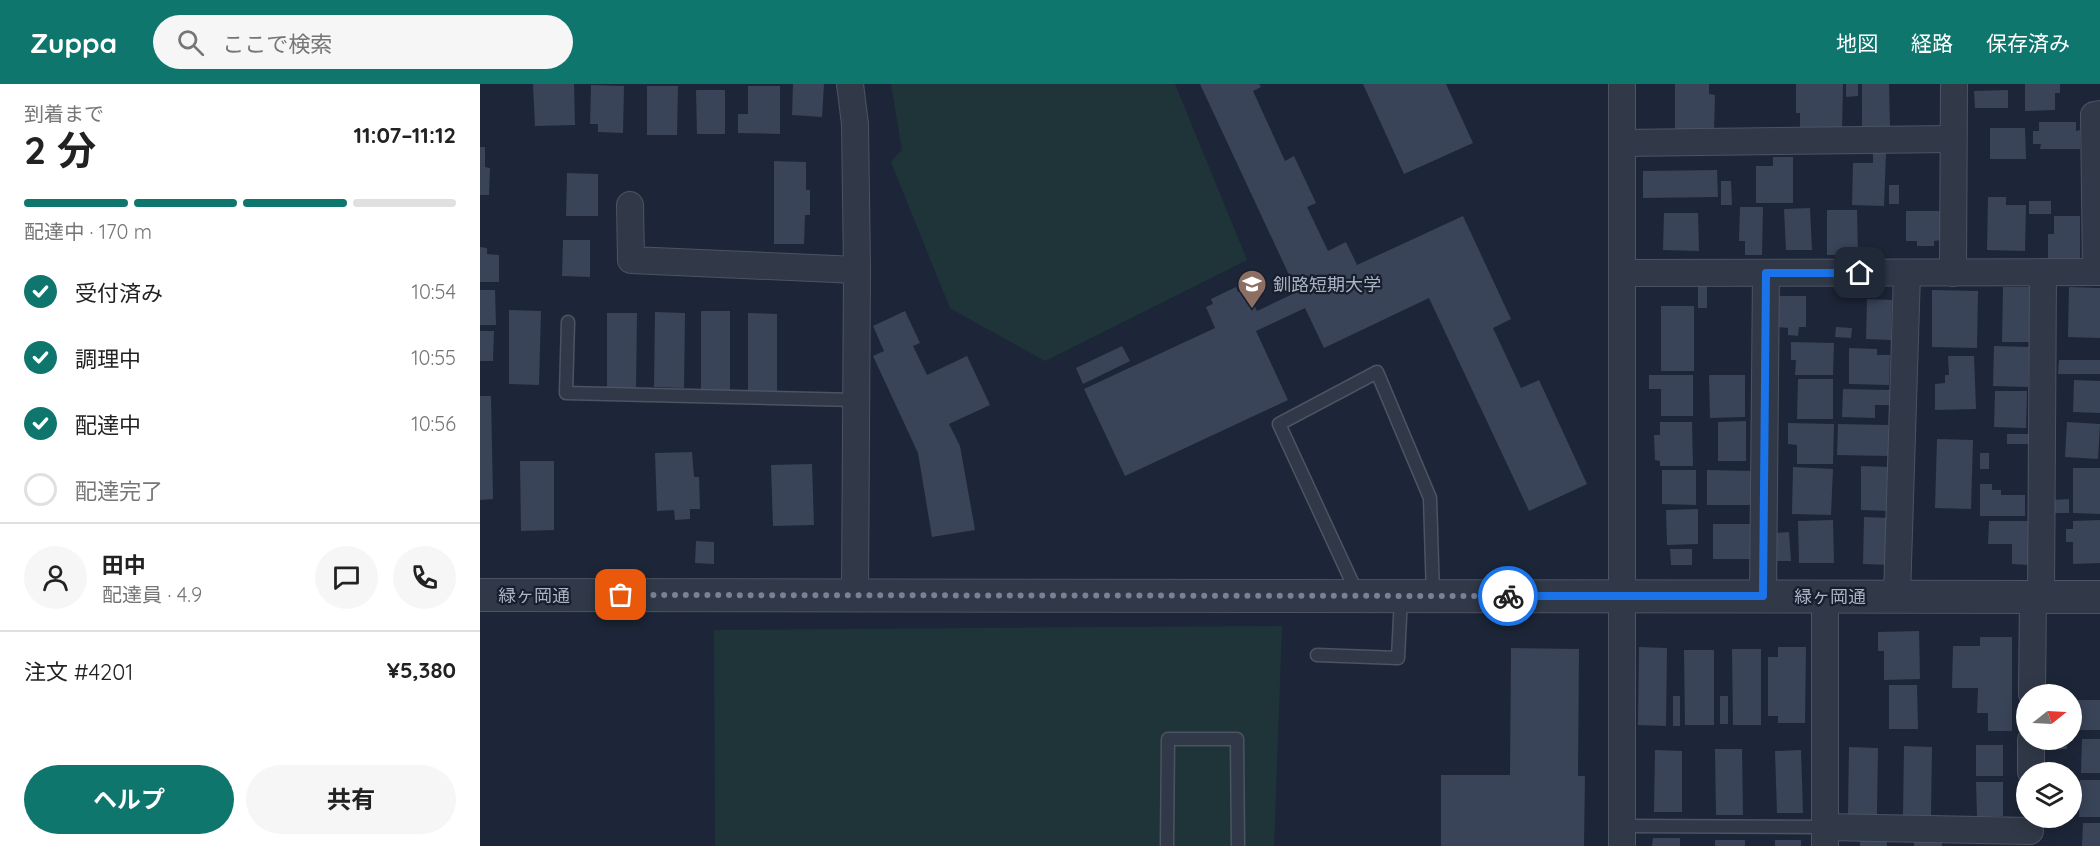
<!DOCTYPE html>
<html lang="ja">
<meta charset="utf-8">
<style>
:root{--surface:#fff;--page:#f6f6f6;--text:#222;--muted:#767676;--line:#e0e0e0;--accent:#0f766e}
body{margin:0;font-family:Quicksand,"Noto Sans JP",sans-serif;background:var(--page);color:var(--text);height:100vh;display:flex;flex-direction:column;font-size:22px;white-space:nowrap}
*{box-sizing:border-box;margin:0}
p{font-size:20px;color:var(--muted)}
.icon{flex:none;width:33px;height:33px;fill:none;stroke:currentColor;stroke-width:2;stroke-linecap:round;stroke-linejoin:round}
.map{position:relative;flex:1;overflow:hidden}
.drawer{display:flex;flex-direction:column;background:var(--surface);width:480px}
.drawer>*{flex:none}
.needle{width:39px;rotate:72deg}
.fabs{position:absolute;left:1536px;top:600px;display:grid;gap:12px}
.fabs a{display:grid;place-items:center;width:66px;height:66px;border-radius:50%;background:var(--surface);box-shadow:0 3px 15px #0003;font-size:30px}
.pin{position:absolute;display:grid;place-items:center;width:51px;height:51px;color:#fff;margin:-26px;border-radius:12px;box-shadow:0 3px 9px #0006}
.courier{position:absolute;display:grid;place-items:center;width:60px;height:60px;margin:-30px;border:4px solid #1a73e8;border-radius:50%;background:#fff;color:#222;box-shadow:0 2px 8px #0007}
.headline em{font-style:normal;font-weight:700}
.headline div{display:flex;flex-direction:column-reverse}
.headline{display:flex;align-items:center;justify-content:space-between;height:102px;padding:0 24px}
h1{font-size:39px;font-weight:700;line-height:45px}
.bar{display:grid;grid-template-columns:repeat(4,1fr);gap:9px 6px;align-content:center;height:72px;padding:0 24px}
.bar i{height:8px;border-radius:4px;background:var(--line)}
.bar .selected{background:var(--accent)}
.bar p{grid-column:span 4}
.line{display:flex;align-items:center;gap:15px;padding:0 24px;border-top:2px solid var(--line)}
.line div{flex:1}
.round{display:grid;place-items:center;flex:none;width:63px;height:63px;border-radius:32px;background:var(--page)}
ol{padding:0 24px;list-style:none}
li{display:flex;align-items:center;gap:18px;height:66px}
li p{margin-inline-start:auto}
li .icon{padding:6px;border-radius:50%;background:var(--accent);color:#fff;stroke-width:4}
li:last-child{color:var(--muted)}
li i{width:33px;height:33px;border:3px solid var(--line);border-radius:50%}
.cta{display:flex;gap:12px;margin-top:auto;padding:12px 24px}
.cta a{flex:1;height:69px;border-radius:36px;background:var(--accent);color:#fff;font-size:24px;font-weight:700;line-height:69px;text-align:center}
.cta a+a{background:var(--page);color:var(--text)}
header{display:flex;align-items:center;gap:36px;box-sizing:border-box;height:84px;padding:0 30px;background:var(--accent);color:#fff}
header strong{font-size:28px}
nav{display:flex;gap:33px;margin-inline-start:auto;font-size:21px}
.search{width:420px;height:54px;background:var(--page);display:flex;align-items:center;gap:15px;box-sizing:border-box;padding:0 21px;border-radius:33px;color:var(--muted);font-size:22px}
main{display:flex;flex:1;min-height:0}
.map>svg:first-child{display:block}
.green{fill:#1f3439}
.building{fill:#394458}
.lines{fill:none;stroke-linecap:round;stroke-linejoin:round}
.service-casing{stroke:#4c5363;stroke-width:15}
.minor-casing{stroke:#4c5363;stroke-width:28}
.tertiary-casing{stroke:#4c5363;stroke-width:34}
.service{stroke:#313948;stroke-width:12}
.minor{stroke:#313948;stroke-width:26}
.tertiary{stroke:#313948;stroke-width:32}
.done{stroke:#798294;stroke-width:6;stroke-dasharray:0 10.8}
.route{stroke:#1a73e8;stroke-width:8}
.labels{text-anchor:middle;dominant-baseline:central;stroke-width:4.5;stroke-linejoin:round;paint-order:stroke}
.poi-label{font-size:18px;fill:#aab3c5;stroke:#171e2c;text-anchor:start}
.street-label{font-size:18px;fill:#aab3c5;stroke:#171e2c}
</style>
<header>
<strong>Zuppa</strong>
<div class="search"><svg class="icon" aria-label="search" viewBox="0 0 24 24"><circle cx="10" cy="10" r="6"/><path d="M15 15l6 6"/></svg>ここで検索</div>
<nav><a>地図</a><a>経路</a><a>保存済み</a></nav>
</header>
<main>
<section class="drawer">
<div class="headline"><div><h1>2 分</h1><p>到着まで</p></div><em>11:07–11:12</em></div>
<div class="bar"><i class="selected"></i><i class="selected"></i><i class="selected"></i><i></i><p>配達中 · 170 m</p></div>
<ol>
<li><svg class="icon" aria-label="check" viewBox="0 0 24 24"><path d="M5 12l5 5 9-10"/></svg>受付済み<p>10:54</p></li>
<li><svg class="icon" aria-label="check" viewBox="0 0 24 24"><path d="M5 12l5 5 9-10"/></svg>調理中<p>10:55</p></li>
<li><svg class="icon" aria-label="check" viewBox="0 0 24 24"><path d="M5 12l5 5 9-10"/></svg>配達中<p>10:56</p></li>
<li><i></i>配達完了</li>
</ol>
<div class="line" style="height:108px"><a class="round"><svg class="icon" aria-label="person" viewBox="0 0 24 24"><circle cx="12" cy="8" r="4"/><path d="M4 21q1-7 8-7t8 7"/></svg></a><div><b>田中</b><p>配達員 · 4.9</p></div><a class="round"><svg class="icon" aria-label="chat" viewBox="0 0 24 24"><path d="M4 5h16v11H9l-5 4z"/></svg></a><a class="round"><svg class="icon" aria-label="phone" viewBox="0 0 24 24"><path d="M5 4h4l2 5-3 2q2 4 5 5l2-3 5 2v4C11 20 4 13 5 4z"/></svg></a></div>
<div class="line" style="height:78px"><div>注文 #4201</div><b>¥5,380</b></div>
<div class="cta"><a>ヘルプ</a><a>共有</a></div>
</section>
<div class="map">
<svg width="1620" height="762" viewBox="0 0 1620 762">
<rect width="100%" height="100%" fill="#1d2638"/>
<!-- green -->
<g class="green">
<path d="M411,0h284l72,176 -202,101 -95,-53 -59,-146 11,-12z"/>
<path d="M802,542l-8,220h-559l-1,-216z"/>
</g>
<!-- building -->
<g class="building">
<path d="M53,0h41l1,41 -40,1z"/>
<path d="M313,0h31l-2,33 -30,-2z"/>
<path d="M720,0h59l2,3 -8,4 32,70 9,-5 22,47 -9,4 21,44 18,-9 11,23 106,-49 48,103 -18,9 28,60 18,-8 48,104 -58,27 -100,-213 -105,50 -19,-40 -49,23 32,69 -163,76 -41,-87 131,-61 -9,-21 7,-3 -2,-5 25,-12 2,5 8,-4 11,23 40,-19z"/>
<path d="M883,0h83l27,59 -69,31z"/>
<path d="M1195,0h34v10l6,1 -1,35h-39z"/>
<path d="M1316,0h47l-1,50h-27v-6l-15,-1v-14h-4z"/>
<path d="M1366,0h12v12l-12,1z"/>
<path d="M1382,0h27l1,42h-28z"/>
<path d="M1545,0h35v9h-5v17l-30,1z"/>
<path d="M111,1l33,1 -1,47 -25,-1v-8h-8z"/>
<path d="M167,2h31l-1,49h-30z"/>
<path d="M268,2h32v48l-42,-1v-19h10z"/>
<path d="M216,6h29v44h-28z"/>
<path d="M1528,6v18h-33l-1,-17z"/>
<path d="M1559,38h37v9l4,-1v19h-40l1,-5h-8v-13h6z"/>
<path d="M1510,44h35l1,31h-36z"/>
<path d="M0,63h5v20l5,1 -1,27h-9z"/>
<path d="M1393,69h13l-2,53 -32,-1 1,-42h20z"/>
<path d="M1293,73h20v46h-37v-37h17z"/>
<path d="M294,77l32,1v28h4v25h-5l-1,29h-30z"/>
<path d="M1237,86l1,27 -75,1v-27z"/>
<path d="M87,89l31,1v42h-32z"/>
<path d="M1241,97h10l1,24h-11z"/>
<rect x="1409" y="101" width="10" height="19"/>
<path d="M1508,113h18v8h20l-1,46 -38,-1z"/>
<rect x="1549" y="117" width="22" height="13"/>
<path d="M1260,123h23l-1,48h-17v-14h-6z"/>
<path d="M1330,124l2,42h-26l-2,-41z"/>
<path d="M1347,126h30l1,45h-31z"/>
<path d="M1426,127h36v29l-8,1v5h-17v-5h-11z"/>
<path d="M1184,129h34l1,38 -36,-1z"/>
<path d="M1574,132h26v42l-32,1v-25h6z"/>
<path d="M83,156h27v37l-28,-1z"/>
<path d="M0,163l7,1v6l12,1v27h-19z"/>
<rect x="1218" y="201" width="9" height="23"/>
<path d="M1523,203h28v55h-29z"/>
<path d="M1589,203l31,1v50l-32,-1z"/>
<path d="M0,206h15l1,35h-16z"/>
<path d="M1452,206l46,1 -1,57 -45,-1z"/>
<path d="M1298,212h28v31h-7l-1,9 -10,-1v-7l-11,-1z"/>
<path d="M1387,215l25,1 -1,40 -25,-1z"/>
<rect x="1181" y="222" width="33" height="65"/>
<path d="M29,226l32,1 -2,74 -30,-1z"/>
<rect x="221" y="227" width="29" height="79"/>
<path d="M425,227l15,32 -7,3 14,29 40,-19 23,49 -41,19 11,22 15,84 -43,7 -14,-84 -45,-97 11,-5 -11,-25z"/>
<path d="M175,228l30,1 -1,75 -30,-1z"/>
<path d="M127,229h30l-1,74h-29z"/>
<path d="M268,229l29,1v78l-29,-1z"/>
<path d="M1356,243l16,1 -1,10 -16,-1z"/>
<path d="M0,247h14l-1,30h-13z"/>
<path d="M1311,258l43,1 -1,32h-38l1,-15h-5z"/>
<path d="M642,262l8,15 -47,23 -7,-16z"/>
<path d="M1514,262l35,1 -1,40 -35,-1z"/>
<path d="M1369,264l28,1v6h13l-1,30 -40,-1z"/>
<path d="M1468,272h26l2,53 -41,1v-26l10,-1v-8h4z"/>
<path d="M1579,276h41v14h-42z"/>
<path d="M1169,291h44v41h-32v-27h-12z"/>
<path d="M1229,291h36v42l-35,1z"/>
<path d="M1318,295h35v40h-36z"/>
<path d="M1594,296l26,1v32l-27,-1z"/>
<path d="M1363,305l48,1 -1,15h-15v13l-33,-1z"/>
<path d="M1515,307h32l-1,37 -32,-1z"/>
<path d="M0,312h11l2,103 -13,1z"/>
<path d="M1266,337v40h-28v-39z"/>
<path d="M1180,338h32l1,44h-33v-5l-5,-1 -1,-25h6z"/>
<path d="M1587,338l33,2 -2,35 -33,-2z"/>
<path d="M1308,339l46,1 -1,40h-36v-19l-9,-1z"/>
<path d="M1358,340l50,1v31l-51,-1z"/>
<rect x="1527" y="350" width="22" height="10"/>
<path d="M1457,355l36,1 -2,69 -36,-1z"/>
<path d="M212,368l2,25h5l1,32h-10v10l-15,1 -1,-10 -17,1 -2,-58z"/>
<rect x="1500" y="369" width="9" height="16"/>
<path d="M40,377h34v69l-33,1z"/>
<path d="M332,380l2,61 -41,1 -2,-61z"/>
<path d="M1381,382l29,1v44l-29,-1z"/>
<path d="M1313,383l40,2 -2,46 -39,-1z"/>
<path d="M1593,384h27v46l-27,-1z"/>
<path d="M1182,386h34v35l-34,-1z"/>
<path d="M1227,386l47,1v34h-47z"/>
<path d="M1500,400h12v6h9v5h24v21h-45z"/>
<path d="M1589,415v14h-17v-13z"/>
<path d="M1218,425v35l-31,1 -1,-35z"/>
<path d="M1384,433l28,1 -1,47 -28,-1z"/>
<path d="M1353,436l1,43h-35l-1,-42z"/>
<path d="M1620,436v43l-27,1v-22h-7v-13h7v-8z"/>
<path d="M1509,437h40v44l-17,-1v-20h-24z"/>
<rect x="1233" y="440" width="37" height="35"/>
<path d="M1309,448l2,29h-14l-1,-28z"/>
<path d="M216,457l18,1v22l-19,-1z"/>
<path d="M1190,465h22v16h-21z"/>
<path d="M1439,547l1,48 -36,1v-29h-6v-19z"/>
<path d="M1500,553h32v94h-24v-18h-11l1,-25h-26l1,-42h27z"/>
<path d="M1159,563l28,1 -1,78 -28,-1z"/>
<path d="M1298,563h28l-1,76h-27v-7h-10v-59h10z"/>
<path d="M1031,564l68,1 -1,127h7l-1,70h-143v-71h69z"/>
<path d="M1252,565h29v76h-28z"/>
<path d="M1204,566h30v75h-29z"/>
<path d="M1409,601h28l1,44h-29z"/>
<rect x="1193" y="612" width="7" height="30"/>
<rect x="1240" y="612" width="8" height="28"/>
<rect x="1592" y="616" width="28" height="30"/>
<path d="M1602,655h18v34h-19z"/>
<path d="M1562,656h24l1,9 -25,1z"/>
<rect x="1496" y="661" width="27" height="31"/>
<path d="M1424,662l28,1 -1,68h-28z"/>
<path d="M1369,663l29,1 -1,66h-29z"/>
<path d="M1235,665h27l1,66h-27z"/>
<path d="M1175,666l27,1v61h-28z"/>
<path d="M1321,666l2,63h-26l-2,-62z"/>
<path d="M1600,696h20v37h-21z"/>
<path d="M1496,698h27v34h-26z"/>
<path d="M1603,739h17v23h-18z"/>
<path d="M1173,754h27v8h-28z"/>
<path d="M1380,755l27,1v6h-27z"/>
<rect x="1235" y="756" width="30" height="6"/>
<rect x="1295" y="756" width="26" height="6"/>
<path d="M1434,757l28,1v4h-28z"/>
</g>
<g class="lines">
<!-- service casing -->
<g class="service-casing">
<g id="service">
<path d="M88,238l-2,71 290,7"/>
<path d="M878,511l-79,-171 98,-52 53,126 3,97"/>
<path d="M837,571l81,3 3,-61"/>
<path d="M1142,742l203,1"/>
<path d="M687,762l1,-107h69l1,107"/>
</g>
</g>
<!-- minor casing -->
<g class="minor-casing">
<g id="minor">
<path d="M370,0l5,40 2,146 -2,325"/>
<path d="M1142,59l330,-4"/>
<path d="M150,121l1,55 226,10"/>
<path d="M1616,188l-2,-157 6,-1"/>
<path d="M1142,189l478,-1"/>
<path d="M1473,189l1,-189"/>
<path d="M1283,512l3,-323"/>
<path d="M1417,512l10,-323"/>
<path d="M1561,513l2,-325"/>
<path d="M1552,610l1,-97"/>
<path d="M1551,688v-32"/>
<path d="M1345,743l205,4"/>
<path d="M1142,762v-762"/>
<path d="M1345,762v-250"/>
</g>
</g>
<!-- tertiary casing -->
<g class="tertiary-casing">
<path id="tertiary" d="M0,511l1620,2"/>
</g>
<!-- service -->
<use href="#service" class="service"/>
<!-- minor -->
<use href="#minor" class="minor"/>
<!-- tertiary -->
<use href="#tertiary" class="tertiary"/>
</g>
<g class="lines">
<!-- done -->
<path class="done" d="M141,511l887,1"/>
<!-- route -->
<path class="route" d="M1028,512h255l3,-323h94"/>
</g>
<!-- icons -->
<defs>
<g id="university-pin" transform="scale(1.5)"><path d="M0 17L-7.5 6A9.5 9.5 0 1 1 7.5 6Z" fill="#8d6e63" stroke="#171e2c"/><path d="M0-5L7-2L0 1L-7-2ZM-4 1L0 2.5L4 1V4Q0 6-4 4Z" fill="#fff"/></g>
</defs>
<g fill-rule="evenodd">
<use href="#university-pin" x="772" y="200"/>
</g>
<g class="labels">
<!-- poi labels -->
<g class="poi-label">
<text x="793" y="200">釧路短期大学</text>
</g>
<!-- street labels -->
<g class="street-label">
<text x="54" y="511">緑ヶ岡通</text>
<text x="1350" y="512">緑ヶ岡通</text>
</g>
</g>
</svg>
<div class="fabs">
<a><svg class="needle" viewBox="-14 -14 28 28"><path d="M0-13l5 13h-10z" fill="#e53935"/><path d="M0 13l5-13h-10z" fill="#767676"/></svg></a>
<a><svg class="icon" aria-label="layers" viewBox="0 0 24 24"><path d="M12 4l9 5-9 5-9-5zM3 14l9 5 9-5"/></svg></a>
</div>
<div class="pin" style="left:141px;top:511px;background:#ea580c"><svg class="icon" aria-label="bag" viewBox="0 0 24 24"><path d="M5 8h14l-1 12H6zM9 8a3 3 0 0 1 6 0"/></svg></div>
<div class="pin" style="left:1380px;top:189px;background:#1f2937"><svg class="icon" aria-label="home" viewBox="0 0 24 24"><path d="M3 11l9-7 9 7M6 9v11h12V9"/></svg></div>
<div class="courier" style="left:1028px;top:512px"><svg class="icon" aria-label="bike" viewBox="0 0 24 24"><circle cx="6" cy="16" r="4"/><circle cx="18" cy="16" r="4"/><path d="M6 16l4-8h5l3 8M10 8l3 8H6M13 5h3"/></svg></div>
</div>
</main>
